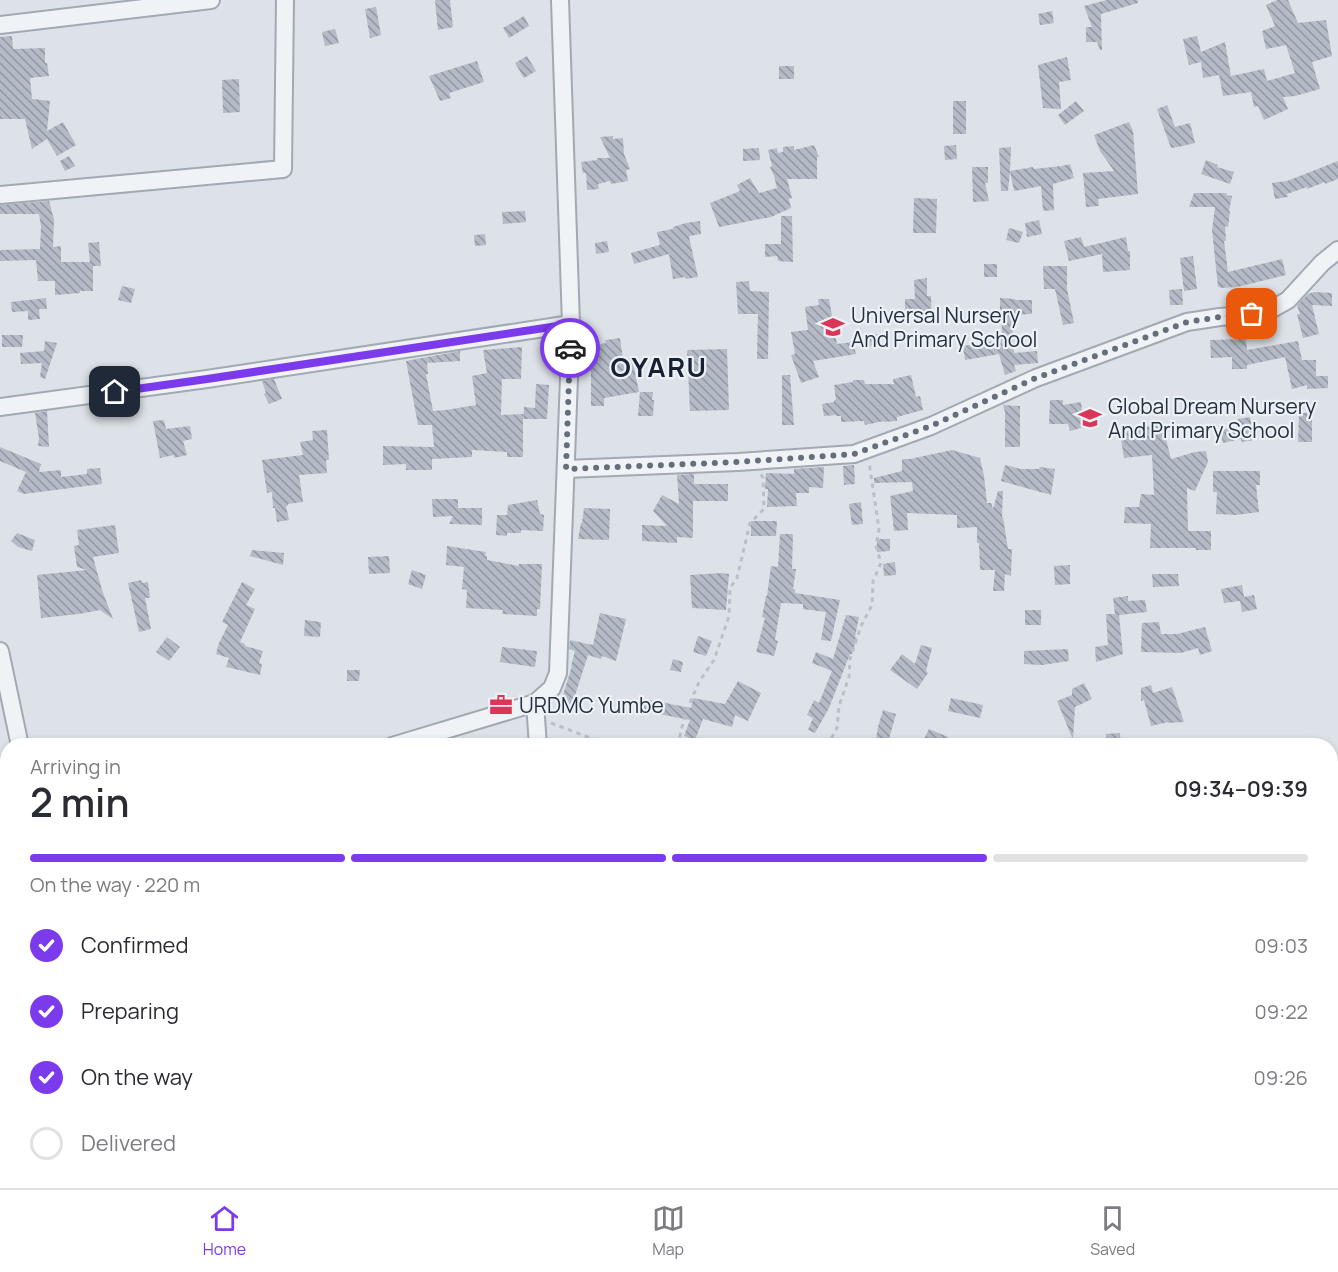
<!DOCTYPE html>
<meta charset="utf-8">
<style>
:root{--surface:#fff;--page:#f7f7f7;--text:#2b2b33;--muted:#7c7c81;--line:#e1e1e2;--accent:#7c3aed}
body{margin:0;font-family:Manrope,sans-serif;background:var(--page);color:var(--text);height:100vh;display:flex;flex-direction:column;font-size:22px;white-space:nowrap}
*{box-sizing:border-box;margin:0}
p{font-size:20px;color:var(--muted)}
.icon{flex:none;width:33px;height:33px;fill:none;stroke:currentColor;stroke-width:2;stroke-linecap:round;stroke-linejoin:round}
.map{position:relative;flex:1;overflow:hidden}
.panel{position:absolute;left:0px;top:738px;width:1338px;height:450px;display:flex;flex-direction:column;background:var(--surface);border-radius:24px 24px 0 0;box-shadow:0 3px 9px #0003}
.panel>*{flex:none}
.pin{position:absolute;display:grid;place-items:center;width:51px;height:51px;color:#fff;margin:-26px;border-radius:12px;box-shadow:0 3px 9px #0006}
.courier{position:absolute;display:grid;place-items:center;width:60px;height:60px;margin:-30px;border:4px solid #7c3aed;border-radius:50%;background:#fff;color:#222;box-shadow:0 2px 8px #0007}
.headline em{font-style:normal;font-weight:600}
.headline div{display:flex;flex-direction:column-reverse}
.headline{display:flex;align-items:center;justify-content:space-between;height:102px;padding:0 30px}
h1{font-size:39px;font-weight:600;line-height:45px}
.bar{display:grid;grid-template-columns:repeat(4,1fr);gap:9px 6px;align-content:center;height:72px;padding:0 30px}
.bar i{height:8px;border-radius:4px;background:var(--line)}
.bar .current{background:var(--accent)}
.bar p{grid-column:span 4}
ol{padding:0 30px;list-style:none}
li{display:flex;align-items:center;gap:18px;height:66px}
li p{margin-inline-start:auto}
li .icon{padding:6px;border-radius:50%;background:var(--accent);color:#fff;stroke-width:4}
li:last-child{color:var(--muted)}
li i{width:33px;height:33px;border:3px solid var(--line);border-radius:50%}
.tabs{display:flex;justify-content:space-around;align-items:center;height:84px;border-top:2px solid var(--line);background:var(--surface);font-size:16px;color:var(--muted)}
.tabs a{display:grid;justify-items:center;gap:3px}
.tabs .current{color:var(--accent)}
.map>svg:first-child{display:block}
.building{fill:url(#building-back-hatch)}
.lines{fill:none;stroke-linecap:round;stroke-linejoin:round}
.minor-casing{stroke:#a2a9b2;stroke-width:20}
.path{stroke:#bbc0c7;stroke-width:3;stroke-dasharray:4.5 4.5;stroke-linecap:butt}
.minor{stroke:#f0f3f6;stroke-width:16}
.done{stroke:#656e7b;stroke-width:6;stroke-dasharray:0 10.8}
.route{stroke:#7c3aed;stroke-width:8}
.labels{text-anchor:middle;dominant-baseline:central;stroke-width:4.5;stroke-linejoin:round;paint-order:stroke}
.poi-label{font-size:21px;fill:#253040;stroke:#ecf1f6;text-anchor:start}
.district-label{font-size:27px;font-weight:bold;letter-spacing:1.5px;fill:#172131;stroke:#ecf1f6}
</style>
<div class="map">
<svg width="1338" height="1188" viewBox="0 0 1338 1188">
<defs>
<pattern id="building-back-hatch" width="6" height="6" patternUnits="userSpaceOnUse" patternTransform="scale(1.5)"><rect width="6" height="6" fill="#b4bbc6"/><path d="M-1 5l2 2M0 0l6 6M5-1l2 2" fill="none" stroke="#9298a2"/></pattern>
</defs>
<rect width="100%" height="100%" fill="#dde2e8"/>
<!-- building -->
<g class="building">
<path d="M435,0h15l3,27 -15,3z"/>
<path d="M1107,0h31v3l-37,11 1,36h-2l-3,-8h-11v-15h6l-8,-21z"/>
<path d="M1277,0h11l10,23 28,-3 6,36 -20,6 8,27 -25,7 -12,1 5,12 -24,11 -6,-14 -4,1 -3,-15 -28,4 -4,-21 -16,3 -2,-16 -12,3 -6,-26 14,-3 4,16 24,-10 6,34 33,-7 3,12 28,-8 -9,-28 -20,4 -4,-18 13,-5 -9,-21z"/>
<path d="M376,7l5,28 -11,3 -5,-29z"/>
<path d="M1052,11l2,12 -14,2 -2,-11z"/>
<path d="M524,16l5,10 -20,12 -6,-10z"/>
<path d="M335,29l4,14 -14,3 -3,-14z"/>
<path d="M12,36l1,13 32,-1v15h2l2,13 -19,2 2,21 18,2 -3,30 16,-9 13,23 -19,11 -10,-17 -15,10 -7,-30h-25v-82z"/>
<path d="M527,56l9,15 -12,7 -9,-15z"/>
<path d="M1067,57l4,23 -12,2 2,27 -18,-1 -5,-43z"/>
<path d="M477,61l7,21 -35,11 2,5 -11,3 -11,-25z"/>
<rect x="779" y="66" width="15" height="13"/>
<path d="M239,79l1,33 -17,1 -1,-33z"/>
<rect x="953" y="101" width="13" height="33"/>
<path d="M1076,101l8,10 -19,14 -7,-10z"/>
<path d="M1167,105l8,22 15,-4 5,20 -17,4 -7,1 -14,-39z"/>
<path d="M1129,122l4,9 5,63 -40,5 1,7 -13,1 -3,-34 31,-2 -14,-20 -6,-16z"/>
<path d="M613,136v3l10,-1 1,16 6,15 -4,1 2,11 -17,3 -1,-3 -12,3 1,5 -12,1 -1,-17h-3l-2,-11 16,-2v-2h13l-10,-21z"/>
<path d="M814,145l5,12h-2v22h-30l5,19 -3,1 2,9 -20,9 -52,10 -9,-24 30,-12 -3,-6 13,-7 9,15 18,-5 -3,-12 -4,-9 2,-1 -4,-16 9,-2 1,5 5,-1v-5l11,-1v4z"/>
<path d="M956,145l1,14 -12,1 -1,-14z"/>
<path d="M1011,147l-1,24 23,-4 1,2 28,-3 8,-2 4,14 -21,6 1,26 -11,1 -2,-25 -27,5 -4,-20 -2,20h-7l-2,-43z"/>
<path d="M759,148l1,12 -17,1v-12z"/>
<path d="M69,156l6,10 -10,5 -5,-10z"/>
<path d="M1206,160l12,5 -1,2 17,5 -4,12 -29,-10z"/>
<path d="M1338,161v18l-13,5v-2l-18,7v-2l-20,7 1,3 -13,2 -3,-16 15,-2z"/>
<path d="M972,167h16v16h-3l4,18 -16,1z"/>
<path d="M1194,193h33l-1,2 6,1 -3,15 1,1 -2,15 -3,-1 1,15h-2l4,31 54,-13 4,16 -49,12 -17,1v-1h-2l-6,-57 3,-23h-26z"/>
<path d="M914,198l23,1 -1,34h-23z"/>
<path d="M49,201l5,19 -1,27 8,-1v16h29l-2,-19 11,-1 2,24h-8v25h-13v2l-25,2v-14h-17l-2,-21 -36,1v-11l40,-1 1,-23 -2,-12h-39v-9z"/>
<path d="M525,211l1,11 -23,2 -1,-12z"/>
<path d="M781,216h11l1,46 -15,-1 -1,-5 -12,1v-13h16z"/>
<path d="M1039,220l3,14 -15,3 -2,-14z"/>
<path d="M700,221l1,13 -11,2 -1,1 9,40 -12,2 -1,-2 -12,2 -4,-25 -35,10 -3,-11 29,-8 -3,-13 16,-3v-2l13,-4z"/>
<path d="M1009,228l14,4 -4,11 -13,-3z"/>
<path d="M485,234l1,11 -11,1 -1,-11z"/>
<path d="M1081,237l3,10 42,-10 2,14h2v19l-27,2 -1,-18 -33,7 -5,-20z"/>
<path d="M607,241l2,11 -13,2 -1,-11z"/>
<path d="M1193,256l4,33 -13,2 -4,-33z"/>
<rect x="984" y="264" width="13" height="13"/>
<path d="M1043,266h24v23l7,34 -11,2 -8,-36h-11z"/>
<path d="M927,278v18h4l1,27h-16v-11h-11v-13h10l-1,-19z"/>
<path d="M749,281l1,10 19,1 -1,67h-11l1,-45h-20l-2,-32z"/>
<path d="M122,286l13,3 -4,14 -13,-3z"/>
<path d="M1182,289l1,16h-13l-1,-15z"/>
<path d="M1314,292l18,1v13l-20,-1 7,29 -16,4 -6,-24h3l-3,-9 11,-11z"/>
<path d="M46,298l1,11h-8l1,10 -12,1v-9l-16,1 -1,-10z"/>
<path d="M1000,298l15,1v1h17v14l-20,1 2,38 23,-2 1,12 -24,2 2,6 -11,4 -6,-21 -34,6 -2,-14 31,-5 -1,-4 9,-3 -1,-20h-1z"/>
<path d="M818,299h11l8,45 16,-2 3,12 -43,7 6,16 -18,6 -10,-28 4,-1 -4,-22 17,-2 -3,-23 14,-2z"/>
<path d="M879,334l2,11 -15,2 -2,-11z"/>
<path d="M2,335h21l-1,12h-20z"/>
<path d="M620,338l3,21 9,-1 7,34 -35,6v8h-13v-35h-2l-2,-24 19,-4 -1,-3z"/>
<path d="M1246,339l1,11 51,-9 4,19h14v16h12v12l-21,1v-4l-15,4 -7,-32 -38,8v4h-15v-12l-21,1 -1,-18z"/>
<path d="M45,341l12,2 -12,36 -5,-2 2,-14 -21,1 -1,-11 24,-2z"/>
<path d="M522,347l-1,32h-19l-1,36 22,-1v43h-16v-5l-35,-2v7l-40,2v11h-26v-6l-23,1v-19l51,1 -2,-22h-14l-12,-64 54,-10v10l-33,2 1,11h-2l7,37 13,-1 30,-5 -4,-29 15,-3 -4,-23z"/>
<path d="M727,349l2,61 -39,1 -3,-61z"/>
<path d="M782,375h8l4,50h-12z"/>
<path d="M911,375l5,22 4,-1 3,14 -26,7v4l-13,1v-1l-19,4 -1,-4 -23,1v-6h-5v-1l-12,1 -2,-12 12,-2v-2h2l-2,-15 19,-3v-2h11l1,4h29l-1,-5z"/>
<path d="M274,379l8,20 -13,5 -5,-10 2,-1 -4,-12z"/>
<path d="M536,384l13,1 -2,34h-24l1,-12 11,1z"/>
<path d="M640,392h13l-1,8h2l-1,16h-15z"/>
<path d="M1050,400h13v5l18,-3 3,25 -14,4 -2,-7h-19z"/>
<path d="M1003,405l17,1v41h-15v-35z"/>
<path d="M47,411l2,36 -11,-1 1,-8 -4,-25z"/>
<path d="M1299,413h13v29h-14z"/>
<path d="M1250,417l4,23 -12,2 -1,-3 -18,4 -3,-13 19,-4 -1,-7z"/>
<path d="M164,420l2,9 24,-3 2,13 -9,2 4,14 -13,3v-3l-14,3 -7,-37z"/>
<path d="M1162,423l9,36 24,-7 11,-1 2,11 -13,29 -8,-3 1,43h23v19h-15v-2h-46l1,-24 -27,-1 1,-16h14l2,-13 13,1 -2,-40 -28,3 -4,-25z"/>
<path d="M327,430l2,30h-3l1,13 -28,2 4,27 -15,2v2h-2l3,14 -12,2 -2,-14h-2l-1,-16 -5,1 -5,-33 41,-5 -3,-13 13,-2 -1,-9z"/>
<path d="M0,447l41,17 -2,8 22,-2v7l26,-3v-5l13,-1 2,16 -78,10 -7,-3 9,-19 -26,-11z"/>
<path d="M952,450l28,8 4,18 3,27h4l2,6 5,-18h5l-1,27 1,-1 5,32h4l-1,27 -6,-2 -1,17h-11l2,-21h-15l-1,-27h-2v-16l-20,1v-13l-50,-2 1,17 -14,1 -4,-35 23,-5 -1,-9 -38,1v-5l28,-7v-12h8z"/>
<path d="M854,465l1,19 -11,1 -1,-19z"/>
<path d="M1005,465l16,4h18l1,-2 15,2 -4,26 -50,-14z"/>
<path d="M824,467l-1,21 -14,-1v6h-13l1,13 -30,1 1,-18h-3l1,-16 28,1v-5z"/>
<path d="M1213,471h47v14h-4l3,27 -23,3 -20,-1 1,-22h-4z"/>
<path d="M694,474v10h34v17h-35v37l-16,-1v6l-35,-2v-16l25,1 -14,-15 9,-16 17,9 -2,-29z"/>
<path d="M432,499h26v9h24v17l-33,-1 4,-8 -20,1z"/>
<path d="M537,500l3,14 4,1 -1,16 -22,-1v3h-14v3l-11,-1 1,-20h10l1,-10z"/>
<path d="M861,502l2,22 -11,1 -3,-21z"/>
<path d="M584,508l26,1 -1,31 -31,-1 3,-16h1z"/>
<path d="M751,521h26l-1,15h-25z"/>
<path d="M115,525l4,28 -26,4 9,33 11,29 -13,-9 -21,4 -38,4 -4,-43 50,-5 -10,-3 -3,-21 5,-1 -2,-15z"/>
<path d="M17,533l18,7 -3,11 -14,-4 -7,-6z"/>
<path d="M780,534h13l-1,35h4l-3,20h2v4l45,7 -9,41 -10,-1 5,-28 -23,-3v-5l-22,-1 -6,37 3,1 -4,15 -18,-4 9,-34 -3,-1 4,-21h1l4,-30 7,1z"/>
<path d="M877,539h13v12l-13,1z"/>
<path d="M447,546l39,6 -1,4h2v4l32,6v-2h23l-2,45h-3v7l-35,-2 1,-4 -37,-2 1,-18 -5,-1 2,-22 -18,-2z"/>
<path d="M252,550l32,3 -1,12 -33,-9z"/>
<path d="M389,556l1,17 -21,1 -1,-17z"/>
<path d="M895,562l1,13 -12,1 -1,-12z"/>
<path d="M1070,565v19l-15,1 -1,-19z"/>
<path d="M412,570l14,5 -4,14 -14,-5z"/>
<path d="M721,573l8,1 -3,36 -34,-2 -2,-33z"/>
<path d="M1152,574h26l1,12 -26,1z"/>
<path d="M141,580l1,3 6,-1 2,16h-5l6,31 -12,3 -11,-49z"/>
<path d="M242,582l13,7 -9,16 9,4 -15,33 5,2v2l18,5 -4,12 3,1 -2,11 -34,-8 3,-9 -13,-4 3,-11 9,-18 -6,-3z"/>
<path d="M1242,585l2,12 10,-2 3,14 -15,3 -2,-11 -16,2 -3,-14z"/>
<path d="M1128,596v5l17,-1 2,12 -28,3 4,39 -27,8 -1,-15 13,-2 -2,-31h9l-2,-16z"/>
<rect x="1025" y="610" width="16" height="15"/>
<path d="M600,613l26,6 -10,42 -14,-5 -1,3 -13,-4 -18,56 -11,-3 13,-42h-1l4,-15 -6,-2 1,-9 23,5z"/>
<path d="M846,615l13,2 -4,20h2l-5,17h-2l-21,54 -14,25 -7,-3 5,-12 -6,-3 7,-15 5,3 13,-32 -20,-8 4,-11 17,7z"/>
<path d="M305,620l16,2 -1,15 -16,-1z"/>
<path d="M1159,622l2,12h16l28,-7 7,24 -12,4 -2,-7 -17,5 -40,-1 1,-29z"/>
<path d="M698,636l14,5 -6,15 -13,-4z"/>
<path d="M167,637l13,10 -11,14 -13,-9z"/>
<path d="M921,645l11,3 -6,23 2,2 -11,16 -27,-19 12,-16 13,10z"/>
<path d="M502,647l35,4 -2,16 -35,-5z"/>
<path d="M1068,649l1,12 -27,4 -18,-1v-13z"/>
<path d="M673,659l10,3 -2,10 -11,-2z"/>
<path d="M347,670h13l-1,11h-12z"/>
<path d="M738,681l23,12 -13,28 -13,-6 -3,12 -29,-8 -8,21 -11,-4 6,-16 -52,-10 2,-12 51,10 2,-10 32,6z"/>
<path d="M1084,683l8,16 -17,8 -2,33 -16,-39 15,-6v-6z"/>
<path d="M1151,685l2,8 19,-6 12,35 -16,1v-1l-17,4 -7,-26 -3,1v-13z"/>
<path d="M951,698l32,7 -3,13 -32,-7z"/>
<path d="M883,710l13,4 -9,32h-12l3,-19z"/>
<path d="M929,729l19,8 -4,9h-5l-15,-7z"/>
<path d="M1120,733l1,13h-14l-1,-12z"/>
</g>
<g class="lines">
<!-- minor casing -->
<g class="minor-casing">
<g id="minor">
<path d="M0,25l211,-25"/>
<path d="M0,195l283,-26 2,-169"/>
<path d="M0,407l207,-28 364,-55"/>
<path d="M566,469l172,-7 116,-8 77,-28 105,-48 151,-56 33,-5 32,-3 20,-5 16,-9 34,-37 16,-13"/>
<path d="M0,651l20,95"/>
<path d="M535,703l3,43"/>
<path d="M392,746l143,-43 17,-15 6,-15 13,-349 -11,-324"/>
<path d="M0,862l8,-2"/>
<path d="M1330,975l8,2"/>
<path d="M124,1180l2,8"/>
<path d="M598,1180v8"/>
</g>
</g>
<!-- path -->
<g class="path">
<path d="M551,723l61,23"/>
<path d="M678,746l3,-16 8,-25 10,-23 15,-22 15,-44 1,-28 7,-10 13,-55 14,-14 -1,-31 -2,-4"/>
<path d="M827,746l10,-18 2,-22 10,-29 1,-18 11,-33 11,-21 1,-24 8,-18 -5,-17 3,-17 -10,-67"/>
</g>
<!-- minor -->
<use href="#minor" class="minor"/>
</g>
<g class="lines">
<!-- done -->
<path class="done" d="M570,348l-4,121 172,-7 116,-8 77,-28 105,-48 151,-56 33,-5 32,-3"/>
<!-- route -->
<path class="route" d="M115,392l92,-13 364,-55 -1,24"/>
</g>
<!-- icons -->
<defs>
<g id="school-bare" transform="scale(1.8)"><path d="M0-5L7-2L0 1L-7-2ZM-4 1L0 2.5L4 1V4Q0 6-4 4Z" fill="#db3557" stroke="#ecf1f6" stroke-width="2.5" paint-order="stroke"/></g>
<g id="office-bare" transform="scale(1.8)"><path d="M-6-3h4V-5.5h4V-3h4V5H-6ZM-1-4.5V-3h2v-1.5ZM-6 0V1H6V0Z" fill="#db3557" stroke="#ecf1f6" stroke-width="2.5" paint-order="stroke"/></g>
</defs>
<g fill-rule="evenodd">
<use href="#school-bare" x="833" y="327"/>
<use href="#school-bare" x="1090" y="418"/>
<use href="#office-bare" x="501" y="705"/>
</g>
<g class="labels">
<!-- poi labels -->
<g class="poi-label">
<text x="851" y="315">Universal Nursery<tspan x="851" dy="24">And Primary School</tspan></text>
<text x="1108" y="406">Global Dream Nursery<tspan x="1108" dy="24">And Primary School</tspan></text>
<text x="519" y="705">URDMC Yumbe</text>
</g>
<!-- district labels -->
<g class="district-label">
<text x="659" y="366">OYARU</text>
</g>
</g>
</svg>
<div class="pin" style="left:1252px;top:314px;background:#ea580c"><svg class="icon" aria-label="bag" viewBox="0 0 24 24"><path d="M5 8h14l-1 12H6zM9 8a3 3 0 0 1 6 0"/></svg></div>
<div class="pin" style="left:115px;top:392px;background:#1f2937"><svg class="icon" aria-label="home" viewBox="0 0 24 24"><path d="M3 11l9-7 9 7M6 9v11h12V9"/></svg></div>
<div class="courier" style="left:570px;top:348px"><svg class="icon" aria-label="car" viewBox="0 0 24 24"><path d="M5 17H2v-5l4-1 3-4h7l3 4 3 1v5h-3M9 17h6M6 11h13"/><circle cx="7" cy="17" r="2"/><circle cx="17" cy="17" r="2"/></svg></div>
<section class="panel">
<div class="headline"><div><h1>2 min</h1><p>Arriving in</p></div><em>09:34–09:39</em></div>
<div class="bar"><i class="current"></i><i class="current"></i><i class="current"></i><i></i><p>On the way · 220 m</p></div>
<ol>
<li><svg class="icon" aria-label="check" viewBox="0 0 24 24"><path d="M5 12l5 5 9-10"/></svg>Confirmed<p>09:03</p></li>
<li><svg class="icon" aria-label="check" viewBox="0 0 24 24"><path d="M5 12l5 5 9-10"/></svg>Preparing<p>09:22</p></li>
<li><svg class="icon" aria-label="check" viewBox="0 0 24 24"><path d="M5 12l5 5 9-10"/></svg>On the way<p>09:26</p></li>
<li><i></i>Delivered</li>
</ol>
</section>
</div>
<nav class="tabs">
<a class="current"><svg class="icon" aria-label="home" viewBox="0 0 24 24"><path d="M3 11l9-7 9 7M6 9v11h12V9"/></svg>Home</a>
<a><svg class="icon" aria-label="map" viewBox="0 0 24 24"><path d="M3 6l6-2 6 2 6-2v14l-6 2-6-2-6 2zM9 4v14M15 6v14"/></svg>Map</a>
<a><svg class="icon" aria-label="saved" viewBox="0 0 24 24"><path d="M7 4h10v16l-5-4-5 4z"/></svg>Saved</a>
</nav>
